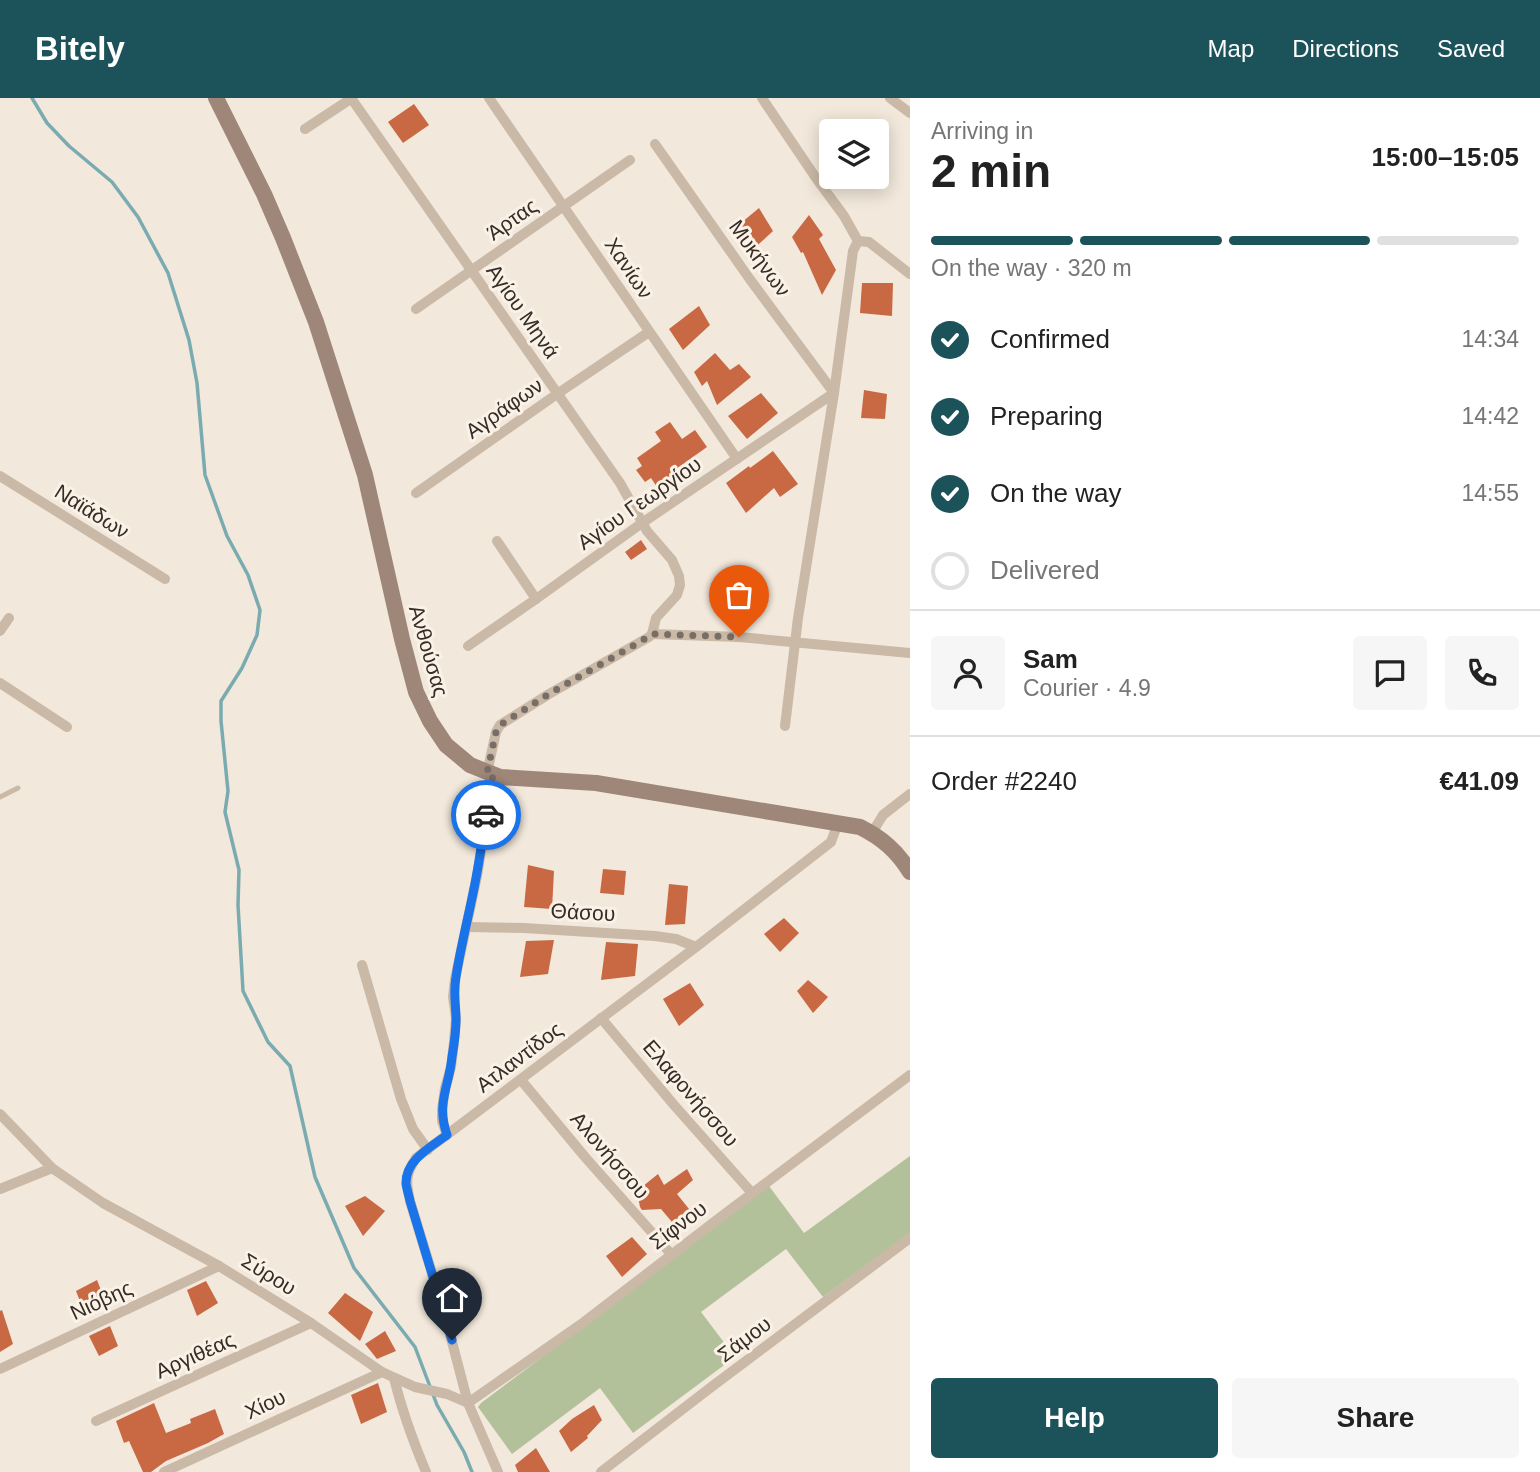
<!DOCTYPE html>
<meta charset="utf-8">
<style>
:root{--surface:#fff;--page:#f6f6f6;--text:#222;--muted:#767676;--line:#e0e0e0;--accent:#1c5259}
body{margin:0;font-family:Arial,sans-serif;background:var(--page);color:var(--text);height:100vh;display:flex;flex-direction:column;font-size:26px;white-space:nowrap}
*{box-sizing:border-box;margin:0}
p{font-size:23px;color:var(--muted)}
.icon{flex:none;width:38px;height:38px;fill:none;stroke:currentColor;stroke-width:2;stroke-linecap:round;stroke-linejoin:round}
.map{position:relative;flex:1;overflow:hidden}
.details{display:flex;flex-direction:column;background:var(--surface);width:630px}
.details>*{flex:none}
.controls{position:absolute;left:819px;top:21px;display:grid;gap:14px}
.controls a{display:grid;place-items:center;width:70px;height:70px;border-radius:7px;background:var(--surface);box-shadow:0 4px 18px #0003;font-size:35px}
.pin{position:absolute;display:grid;place-items:center;width:60px;height:60px;color:#fff;margin:-72px -30px;border-radius:50% 50% 50% 0;rotate:-45deg;box-shadow:0 0 7px #0007}
.pin .icon{rotate:45deg}
.courier{position:absolute;display:grid;place-items:center;width:70px;height:70px;margin:-35px;border:5px solid #1a73e8;border-radius:50%;background:#fff;color:#222;box-shadow:0 2px 9px #0007}
.overview em{font-style:normal;font-weight:700}
.overview div{display:flex;flex-direction:column-reverse}
.overview{display:flex;align-items:center;justify-content:space-between;height:119px;padding:0 21px}
h1{font-size:46px;font-weight:700;line-height:52px}
.bar{display:grid;grid-template-columns:repeat(4,1fr);gap:10px 7px;align-content:center;height:84px;padding:0 21px}
.bar i{height:9px;border-radius:5px;background:var(--line)}
.bar .selected{background:var(--accent)}
.bar p{grid-column:span 4}
.line{display:flex;align-items:center;gap:18px;padding:0 21px;border-top:2px solid var(--line)}
.line div{flex:1}
.round{display:grid;place-items:center;flex:none;width:74px;height:74px;border-radius:7px;background:var(--page)}
ol{padding:0 21px;list-style:none}
li{display:flex;align-items:center;gap:21px;height:77px}
li p{margin-inline-start:auto}
li .icon{padding:7px;border-radius:50%;background:var(--accent);color:#fff;stroke-width:4}
li:last-child{color:var(--muted)}
li i{width:38px;height:38px;border:4px solid var(--line);border-radius:50%}
.primary-button{display:flex;gap:14px;margin-top:auto;padding:14px 21px}
.primary-button a{flex:1;height:80px;border-radius:7px;background:var(--accent);color:#fff;font-size:28px;font-weight:700;line-height:80px;text-align:center}
.primary-button a+a{background:var(--page);color:var(--text)}
header{display:flex;align-items:center;gap:42px;box-sizing:border-box;height:98px;padding:0 35px;background:var(--accent);color:#fff}
header strong{font-size:33px}
nav{display:flex;gap:38px;margin-inline-start:auto;font-size:24px}
main{display:flex;flex:1;min-height:0}
.map>svg:first-child{display:block}
.green{fill:#b3c19b}
.lines{fill:none;stroke-linecap:round;stroke-linejoin:round}
.stream{stroke:#79abb0;stroke-width:3.5}
.building{fill:#c86943}
.lane{stroke:#cab9a7;stroke-width:5}
.street{stroke:#cab9a7;stroke-width:10}
.secondary{stroke:#9e8778;stroke-width:16}
.done{stroke:#786e66;stroke-width:7;stroke-dasharray:0 12.6}
.route{stroke:#1a73e8;stroke-width:9}
.labels{text-anchor:middle;dominant-baseline:central;stroke-width:6;stroke-linejoin:round;paint-order:stroke}
.street-label{font-size:21px;fill:#372d27;stroke:#faf2e7}
</style>
<header>
<strong>Bitely</strong>
<nav><a>Map</a><a>Directions</a><a>Saved</a></nav>
</header>
<main>
<div class="map">
<svg width="910" height="1374" viewBox="0 0 910 1374">
<rect width="100%" height="100%" fill="#f2e8db"/>
<!-- green -->
<path class="green" d="M910,1058v77l-87,64 -37,-48 -85,63 34,45 -102,76 -33,-45 -88,66 -34,-47 3,-4 288,-217 35,47z"/>
<g class="lines">
<!-- stream -->
<path class="stream" d="M32,0l15,25 22,23 43,36 26,35 30,56 21,67 8,43 8,92 22,61 21,39 12,35 -3,25 -15,33 -21,33v20l7,70 -3,21 14,58 -1,35 5,86 25,51 22,24 25,111 39,91 61,79 22,58 27,47 8,20"/>
</g>
<!-- building -->
<g class="building">
<path d="M414,6l15,21 -26,18 -15,-21z"/>
<path d="M759,110l14,23 -26,24 -12,-27z"/>
<path d="M809,117l14,20 -4,4 17,31 -14,25 -19,-43 -2,1 -9,-16z"/>
<path d="M862,185h31l-1,33 -32,-3z"/>
<path d="M699,208l11,19 -27,25 -14,-21z"/>
<path d="M715,255l15,17 9,-6 12,13 -34,28 -10,-24 -5,5 -8,-14z"/>
<path d="M864,292l23,4 -2,25 -24,-1z"/>
<path d="M761,295l17,20 -31,26 -19,-23z"/>
<path d="M670,324l12,17 13,-9 12,17 -38,27 2,3 -14,10 -6,-9 -6,4 -9,-12 6,-4 -5,-8 24,-17 -6,-9z"/>
<path d="M773,353l25,33 -18,13 -6,-9 -28,25 -20,-30 23,-17 1,2z"/>
<path d="M641,442l6,9 -16,11 -6,-8z"/>
<path d="M528,767l26,6 -2,38 -28,-2z"/>
<path d="M603,771l23,2 -2,24 -24,-2z"/>
<path d="M669,786l19,2 -3,38 -20,1z"/>
<path d="M784,820l15,15 -19,19 -16,-18z"/>
<path d="M554,842l-6,34 -28,3 6,-36z"/>
<path d="M606,844l32,2 -3,32 -34,4z"/>
<path d="M808,882l20,17 -15,16 -16,-22z"/>
<path d="M690,885l14,22 -25,21 -16,-27z"/>
<path d="M687,1071l6,11 -16,14 16,20 -16,14 -16,-19 -19,1 -2,-3 -3,-16 21,-17 6,11z"/>
<path d="M365,1098l20,15 -22,25 -18,-30z"/>
<path d="M632,1139l15,17 -25,23 -16,-21z"/>
<path d="M97,1182l7,18 -21,11 -7,-18z"/>
<path d="M206,1183l12,22 -21,13 -10,-26z"/>
<path d="M345,1195l28,19 -13,29 -32,-28z"/>
<path d="M2,1212l11,34 -13,8v-41z"/>
<path d="M110,1228l8,20 -19,10 -10,-20z"/>
<path d="M385,1233l11,20 -19,8 -12,-15z"/>
<path d="M378,1285l9,29 -26,12 -10,-29z"/>
<path d="M154,1305l12,30 25,-10 -1,-4 25,-10 9,25 -16,9 -42,18 -15,11h-8l-14,-31 -5,2 -8,-22z"/>
<path d="M594,1307l8,15 -15,16 1,2 -17,14 -12,-21 13,-12z"/>
<path d="M536,1350l14,24h-32l-3,-7z"/>
</g>
<g class="lines">
<!-- lane -->
<path class="lane" d="M0,699l18,-9"/>
<!-- street -->
<g class="street">
<path d="M351,0l269,385 27,48 25,29 7,16 1,9 -3,10 -21,23 -4,16 -3,3 -100,57 -49,31 -4,7 -9,41"/>
<path d="M489,0l248,361"/>
<path d="M762,0l54,80 28,38 14,25"/>
<path d="M890,0l20,15"/>
<path d="M305,31l47,-31"/>
<path d="M858,143l11,1 41,32"/>
<path d="M416,211l214,-149"/>
<path d="M0,378l165,103"/>
<path d="M416,395l141,-99 92,-62"/>
<path d="M497,443l39,58"/>
<path d="M0,533l9,-13"/>
<path d="M652,536l87,3 171,16"/>
<path d="M468,548l68,-47 106,-76 192,-130 -85,-115 -94,-134"/>
<path d="M0,585l67,44"/>
<path d="M785,628l13,-108 36,-225 19,-142 5,-10"/>
<path d="M872,735l11,-18 27,-21"/>
<path d="M466,829l58,1 131,8 21,3 20,8"/>
<path d="M362,867l39,134 12,30 15,21"/>
<path d="M601,920l73,87 78,88"/>
<path d="M521,982l64,77 86,97"/>
<path d="M0,1016l52,54 51,35 116,63 92,57 71,49 33,15 32,7 21,9"/>
<path d="M447,1037l-5,-14v-11l3,-22 6,-21 3,-25 2,-24 -3,-21 2,-18 22,-103 16,-101"/>
<path d="M0,1091l52,-21"/>
<path d="M0,1271l219,-103"/>
<path d="M394,1280c8,33 19,63 32,94"/>
<path d="M468,1305l116,-81 138,-106 188,-141"/>
<path d="M96,1323l215,-98"/>
<path d="M164,1374l218,-100"/>
<path d="M498,1374l-30,-69 -22,-84 -36,-118c-4,-19 -5,-26 6,-43l280,-211 135,-105 7,-19"/>
<path d="M601,1374l109,-84 200,-150"/>
</g>
<!-- secondary -->
<path class="secondary" d="M216,0l48,96 19,44 33,84 49,153 37,164 14,53 14,29 16,24 24,20 30,12 96,6 264,44c22,11 37,24 50,45"/>
</g>
<g class="lines">
<!-- done -->
<path class="done" d="M486,717l7,-40 -6,-2 9,-41 4,-7 49,-31 94,-54 9,-6 87,3"/>
<!-- route -->
<path class="route" d="M452,1242l-42,-139c-1,-5 -3,-11 -4,-17 -1,-24 25,-37 41,-49 -11,-33 2,-47 5,-78 2,-12 4,-25 4,-37 0,-16 -3,-27 0,-43 5,-33 14,-66 20,-99 4,-21 7,-42 10,-63"/>
</g>
<g class="labels">
<!-- street labels -->
<g class="street-label">
<text transform="translate(512 121) rotate(-35)">Άρτας</text>
<text transform="translate(760 160) rotate(54)">Μυκήνων</text>
<text transform="translate(629 170) rotate(56)">Χανίων</text>
<text transform="translate(523 213) rotate(55)">Αγίου Μηνά</text>
<text transform="translate(504 310) rotate(-35)">Αγράφων</text>
<text transform="translate(639 405) rotate(-35)">Αγίου Γεωργίου</text>
<text transform="translate(92 413) rotate(32)">Ναϊάδων</text>
<text transform="translate(429 553) rotate(74)">Ανθούσας</text>
<text transform="translate(583 814) rotate(3)">Θάσου</text>
<text transform="translate(519 959) rotate(-37)">Ατλαντίδος</text>
<text transform="translate(691 995) rotate(49)">Ελαφονήσσου</text>
<text transform="translate(610 1057) rotate(49)">Αλονήσσου</text>
<text transform="translate(678 1127) rotate(-37)">Σίφνου</text>
<text transform="translate(269 1176) rotate(32)">Σύρου</text>
<text transform="translate(101 1202) rotate(-25)">Νιόβης</text>
<text transform="translate(744 1241) rotate(-37)">Σάμου</text>
<text transform="translate(195 1257) rotate(-24)">Αργιθέας</text>
<text transform="translate(265 1306) rotate(-25)">Χίου</text>
</g>
</g>
</svg>
<div class="controls">
<a><svg class="icon" aria-label="layers" viewBox="0 0 24 24"><path d="M12 4l9 5-9 5-9-5zM3 14l9 5 9-5"/></svg></a>
</div>
<div class="pin" style="left:739px;top:539px;background:#ea580c"><svg class="icon" aria-label="bag" viewBox="0 0 24 24"><path d="M5 8h14l-1 12H6zM9 8a3 3 0 0 1 6 0"/></svg></div>
<div class="pin" style="left:452px;top:1242px;background:#1f2937"><svg class="icon" aria-label="home" viewBox="0 0 24 24"><path d="M3 11l9-7 9 7M6 9v11h12V9"/></svg></div>
<div class="courier" style="left:486px;top:717px"><svg class="icon" aria-label="car" viewBox="0 0 24 24"><path d="M5 17H2v-5l4-1 3-4h7l3 4 3 1v5h-3M9 17h6M6 11h13"/><circle cx="7" cy="17" r="2"/><circle cx="17" cy="17" r="2"/></svg></div>
</div>
<section class="details">
<div class="overview"><div><h1>2 min</h1><p>Arriving in</p></div><em>15:00–15:05</em></div>
<div class="bar"><i class="selected"></i><i class="selected"></i><i class="selected"></i><i></i><p>On the way · 320 m</p></div>
<ol>
<li><svg class="icon" aria-label="check" viewBox="0 0 24 24"><path d="M5 12l5 5 9-10"/></svg>Confirmed<p>14:34</p></li>
<li><svg class="icon" aria-label="check" viewBox="0 0 24 24"><path d="M5 12l5 5 9-10"/></svg>Preparing<p>14:42</p></li>
<li><svg class="icon" aria-label="check" viewBox="0 0 24 24"><path d="M5 12l5 5 9-10"/></svg>On the way<p>14:55</p></li>
<li><i></i>Delivered</li>
</ol>
<div class="line" style="height:126px"><a class="round"><svg class="icon" aria-label="person" viewBox="0 0 24 24"><circle cx="12" cy="8" r="4"/><path d="M4 21q1-7 8-7t8 7"/></svg></a><div><b>Sam</b><p>Courier · 4.9</p></div><a class="round"><svg class="icon" aria-label="chat" viewBox="0 0 24 24"><path d="M4 5h16v11H9l-5 4z"/></svg></a><a class="round"><svg class="icon" aria-label="phone" viewBox="0 0 24 24"><path d="M5 4h4l2 5-3 2q2 4 5 5l2-3 5 2v4C11 20 4 13 5 4z"/></svg></a></div>
<div class="line" style="height:91px"><div>Order #2240</div><b>€41.09</b></div>
<div class="primary-button"><a>Help</a><a>Share</a></div>
</section>
</main>
